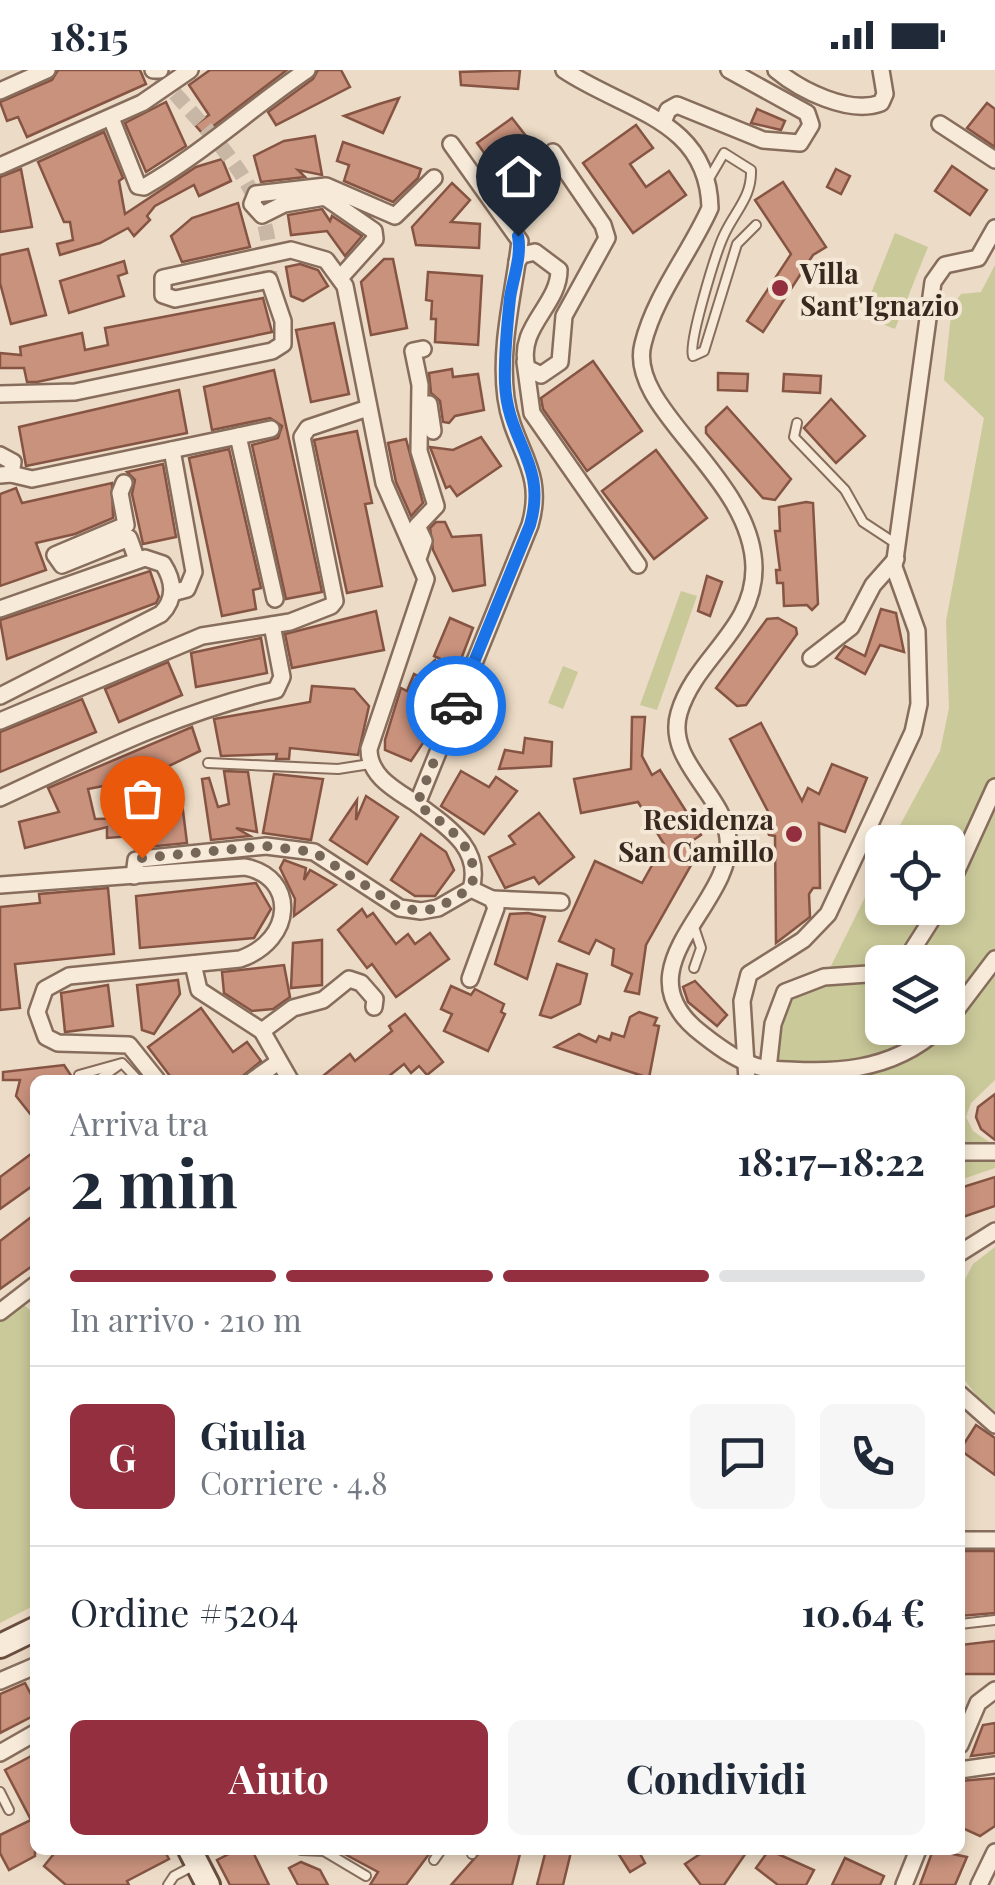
<!DOCTYPE html>
<html lang="it">
<meta charset="utf-8">
<style>
:root{--surface:#fff;--page:#f6f6f7;--text:#1f2937;--muted:#747a83;--line:#e0e1e3;--accent:#932f3e}
body{margin:0;font-family:"Playfair Display",serif;background:var(--page);color:var(--text);height:100vh;display:flex;flex-direction:column;font-size:38px;white-space:nowrap}
*{box-sizing:border-box;margin:0}
p{font-size:32px;color:var(--muted)}
.icon{flex:none;width:55px;height:55px;fill:none;stroke:currentColor;stroke-width:2;stroke-linecap:round;stroke-linejoin:round}
.map{position:relative;flex:1;overflow:hidden}
.drawer{position:absolute;left:30px;top:1005px;width:935px;height:780px;display:flex;flex-direction:column;background:var(--surface);border-radius:15px;box-shadow:0 5px 15px #0003}
.drawer>*{flex:none}
.fabs{position:absolute;left:865px;top:755px;display:grid;gap:20px}
.fabs a{display:grid;place-items:center;width:100px;height:100px;border-radius:15px;background:var(--surface);box-shadow:0 5px 15px #0003;font-size:50px}
.pin{position:absolute;display:grid;place-items:center;width:85px;height:85px;color:#fff;margin:-102px -42px;border-radius:50% 50% 50% 0;rotate:-45deg;box-shadow:0 0 10px #0007}
.pin .icon{rotate:45deg}
.courier{position:absolute;display:grid;place-items:center;width:100px;height:100px;margin:-50px;border:8px solid #1a73e8;border-radius:50%;background:#fff;color:#222;box-shadow:0 2px 12px #0007}
.headline em{font-style:normal;font-weight:700}
.headline div{display:flex;flex-direction:column-reverse}
.headline{display:flex;align-items:center;justify-content:space-between;height:170px;padding:0 40px}
h1{font-size:65px;font-weight:700;line-height:75px}
.bar{display:grid;grid-template-columns:repeat(4,1fr);gap:15px 10px;align-content:center;height:120px;padding:0 40px}
.bar i{height:12px;border-radius:8px;background:var(--line)}
.bar .active{background:var(--accent)}
.bar p{grid-column:span 4}
.line{display:flex;align-items:center;gap:25px;padding:0 40px;border-top:2px solid var(--line)}
.line div{flex:1}
.round{display:grid;place-items:center;flex:none;width:105px;height:105px;border-radius:15px;background:var(--page)}
.action{display:flex;gap:20px;margin-top:auto;padding:20px 40px}
.action a{flex:1;height:115px;border-radius:15px;background:var(--accent);color:#fff;font-size:40px;font-weight:700;line-height:115px;text-align:center}
.action a+a{background:var(--page);color:var(--text)}
.status{display:flex;justify-content:space-between;align-items:center;height:70px;padding:0 50px;background:var(--surface);direction:ltr}
.status svg{height:28px;fill:currentColor}
.map>svg:first-child{display:block}
.green{fill:#cac99a;fill-rule:evenodd}
.building{fill:#c9927d;stroke:#855443;stroke-width:2.5}
.lines{fill:none;stroke-linecap:round;stroke-linejoin:round}
.street-tunnel{stroke:#c8b7a5;stroke-width:15;stroke-dasharray:15 8;stroke-linecap:butt}
.lane-casing{stroke:#876d5c;stroke-width:12}
.street-casing{stroke:#876d5c;stroke-width:20}
.secondary-casing{stroke:#694e3f;stroke-width:28}
.lane{stroke:#f7ead9;stroke-width:8}
.street{stroke:#f7ead9;stroke-width:15}
.secondary{stroke:#f7ead9;stroke-width:22}
.done{stroke:#776759;stroke-width:10;stroke-dasharray:0 18}
.route{stroke:#1a73e8;stroke-width:12}
.poi-dot{fill:#932f3e;stroke:#f4e7d5;stroke-width:4}
.labels{text-anchor:middle;dominant-baseline:central;stroke-width:8;stroke-linejoin:round;paint-order:stroke}
.poi-label{font-size:28px;font-weight:bold;fill:#38281f;stroke:#f4e7d5;text-anchor:start}
</style>
<div class="status"><b>18:15</b><svg viewBox="0 0 49 12"><path d="M0 12V9h3v3zM5 12V6h3v6zM10 12V3h3v9zM15 12V0h3v12zM26 1h20v11H26zM47 4h2v5h-2z"/></svg></div>
<div class="map">
<svg width="995" height="1815" viewBox="0 0 995 1815">
<rect width="100%" height="100%" fill="#ecdbc6"/>
<!-- green -->
<g class="green">
<path d="M895,163l33,14 -33,82 -33,-13z"/>
<path d="M995,195v815l-24,23 -5,14 7,14 22,15v22l-35,12v-100h-183l-1,-23 12,-53 43,-38 51,-103v45h66v-66h-57l49,-91 9,-43 -3,-87 38,-203 -40,-38 8,-74 9,-12 20,-2zM882,892h66v66h-66z"/>
<path d="M681,521l16,5 -40,114 -17,-5z"/>
<path d="M563,596l15,6 -15,37 -15,-6z"/>
<path d="M995,1177v164l-15,-11 -20,-26v-85l13,-25z"/>
<path d="M21,1232l14,13v290l-35,18v-305z"/>
</g>
<!-- building -->
<g class="building">
<path d="M58,0h82l6,14 -119,53 -9,-20 -11,4 -7,-19 52,-22z"/>
<path d="M210,0h77l-84,64 -8,-9 14,-10 -20,-30z"/>
<path d="M318,0h23l9,17 -74,38 -8,-13 45,-33z"/>
<path d="M520,0l-2,19 -57,-4 -1,-13z"/>
<path d="M399,28l-16,35 -39,-17 35,-12z"/>
<path d="M166,32l20,44 -40,26 -21,-49z"/>
<path d="M987,33l8,6v38l-28,-19z"/>
<path d="M757,39l28,12 -4,9 -30,-7z"/>
<path d="M512,48l14,18 -11,8 21,28 10,-7 13,18 -21,19 -2,-3 -12,9 -47,-65z"/>
<path d="M636,55l17,23 -23,16 16,23 23,-16 17,24 -53,38 -50,-70z"/>
<path d="M104,62l19,46 -4,3 6,33 71,-47 26,-8 9,22 -32,15 -5,-11 -39,21 -8,10 3,4 -16,16 -6,-8 -28,15 -40,12 -3,-11 16,-4 -3,-18h-6l-26,-60z"/>
<path d="M315,66l7,39 -24,-5 7,7 -44,5 -7,-26 30,-15z"/>
<path d="M343,72l78,27 -3,9 -25,24 -49,-21 5,-16 -12,-4z"/>
<path d="M952,96l35,24 -17,25 -35,-24z"/>
<path d="M21,99l11,58 -32,5v-55z"/>
<path d="M836,99l14,7 -9,18 -14,-7z"/>
<path d="M783,112l43,65 -13,8 -50,77 -16,-11 44,-67 -36,-54z"/>
<path d="M452,113l18,17 -19,22 29,2 -1,24 -63,-3 -4,-18z"/>
<path d="M238,133l12,44 -68,15 -11,-26 21,-18z"/>
<path d="M322,139l8,12 2,-5 30,20 -17,20 -18,-25 -36,4 -3,-20z"/>
<path d="M28,179l18,66 -35,9 -11,-41v-28z"/>
<path d="M384,189h9l14,69 -36,7 -10,-53z"/>
<path d="M124,191l3,12 -9,3 6,20 -55,17 -9,-32z"/>
<path d="M300,194l18,6 10,16 -25,15 -12,-5 -5,-29z"/>
<path d="M428,202l54,4 -4,69 -43,-3 1,-23h-5l1,-18 -6,-1z"/>
<path d="M263,228l9,34 -235,50h-10l-3,-14h-24v-15l21,2 -1,-8 62,-14 3,17 23,-5 -3,-17z"/>
<path d="M334,253l15,71 -38,8 -15,-72z"/>
<path d="M593,291l49,70 -55,40 -44,-62 -2,-11z"/>
<path d="M452,299l1,8 25,-3 6,36 -29,6 -6,7 -6,-1 -3,-21 -9,-8 -2,-20z"/>
<path d="M274,300l48,222 -36,7 -34,-154 26,-7 4,-12 -12,-8 -58,12 -8,-43z"/>
<path d="M718,303l30,1 -1,17 -29,-1z"/>
<path d="M784,304l37,2 -1,17 -37,-2z"/>
<path d="M179,320l8,43 -161,33 -7,-39z"/>
<path d="M831,329l34,37 -29,27 -32,-35z"/>
<path d="M727,337l64,72 -16,21 -12,-2 -57,-65v-6z"/>
<path d="M357,361l15,72 -7,1 17,82 -35,7 -33,-153z"/>
<path d="M481,367l20,29 -44,30 -7,-10 -4,2 -16,-41 23,3z"/>
<path d="M406,369l17,64 -12,13 -15,-34 -8,-39z"/>
<path d="M229,379l32,139 -8,2 3,19 -34,7 -33,-158z"/>
<path d="M656,380l51,68 -53,41 -52,-68z"/>
<path d="M163,394l13,73 -33,7 -11,-50 3,-14 -8,-8z"/>
<path d="M112,413l1,35 -38,16 -39,9 10,27 -46,16v-92l16,-6 6,15z"/>
<path d="M806,432l7,1 5,101 -6,6 -5,-5 -23,1 -1,-23h-6l-1,-13h4l-5,-39h5l-1,-24z"/>
<path d="M436,452h9l7,15 29,-2 4,50 -32,6 -20,-41 -3,-22z"/>
<path d="M150,501l9,26 -3,6 -149,56 -7,-39z"/>
<path d="M707,506l15,6 -12,34 -12,-5z"/>
<path d="M881,539l15,4 8,39 -24,-7 -15,29 -29,-16 9,-12 20,10z"/>
<path d="M376,541l8,39 -92,18 -7,-34z"/>
<path d="M450,548l23,10 -15,39 -24,-11z"/>
<path d="M778,548l18,10 1,6 -51,71 -9,1 -21,-18 51,-69z"/>
<path d="M261,568l6,35 -71,14 -5,-34z"/>
<path d="M435,590l7,27 5,2 -6,15 4,2 -15,36 -5,-2 -14,21 -26,-11v-10l16,-52 6,3 7,-17 4,2z"/>
<path d="M168,592l14,33 -63,27 -14,-33z"/>
<path d="M312,616l42,3 15,17 -11,49 -68,-7 -1,11h-13l1,-5 -56,2 -7,-37 96,-17z"/>
<path d="M82,629l14,33 -96,40v-40z"/>
<path d="M632,647h13l-3,39 10,19 8,-5 41,65 -9,6 7,10 -53,94 -7,49 -14,-3 7,-17 -20,-9 2,-16 -18,-9 -7,14 -30,-13 36,-80 47,22 22,-39 -26,-42 -57,11 -7,-34 57,-10z"/>
<path d="M761,653l41,78 6,-13 11,6 13,-30 35,14 -22,54 -26,-9 1,65h-7l-4,6 1,23 -34,26 -1,-107 -6,-1 -5,-13 8,-3 -42,-80z"/>
<path d="M192,657l8,24 -56,27 -56,11 7,30 35,-1 -1,-8 53,-7 5,40 -50,5 -5,-12 -25,2v-11l-82,21 -6,-26 40,-10 -11,-24z"/>
<path d="M525,668l27,4 -1,24 -52,3 6,-19 18,3z"/>
<path d="M224,701l24,1 9,60 -21,-4 14,8 -39,4 -9,-61 7,-1 9,29 11,-3z"/>
<path d="M461,701l28,16 7,-10 21,14 -33,43 -43,-28z"/>
<path d="M274,704l49,5 -12,61 -48,-7z"/>
<path d="M366,726l32,21 -31,47 -37,-24 27,-40 -1,20z"/>
<path d="M539,743l35,44 -35,27 -5,-7 -29,11 -16,-31 26,-13 -6,-8z"/>
<path d="M421,764l25,18 8,18 -19,26h-20l-24,-16z"/>
<path d="M284,790l22,8 -2,12 6,-10 26,15 -42,31 1,-17 -15,-31z"/>
<path d="M256,813l15,26 -17,29 -114,10 -4,-52z"/>
<path d="M108,818l6,66 -99,10 5,44 -20,2v-103l40,-4 -1,-9z"/>
<path d="M362,839l5,8 6,-4 23,31 12,-10 7,10 15,-11 19,26 -53,38 -24,-33 -5,4 -29,-38z"/>
<path d="M528,843l17,4 -18,62 -32,-15 15,-50z"/>
<path d="M322,870v45l-31,3 2,-45z"/>
<path d="M557,894l30,10 -7,30 -29,14 -11,-3z"/>
<path d="M284,895l6,32 -17,12 -21,2 -28,-18 -2,-21z"/>
<path d="M178,910l2,14 -26,40 -12,-4 -5,-45z"/>
<path d="M695,911l32,34 -10,11 -29,-24 -5,-15z"/>
<path d="M108,915l5,41 -48,6 -4,-39z"/>
<path d="M451,916l20,9 4,-6 29,15 -3,8 4,2 -17,37 -44,-20 8,-17 -11,-5z"/>
<path d="M201,938l32,44 14,-10 14,19 -23,19h-65l-25,-33z"/>
<path d="M639,942l18,6 -3,7 5,1 -10,52 -94,-31 24,-13 17,8 3,-6 11,4 2,-7 12,4 6,-20z"/>
<path d="M405,944l38,48 -16,13 -8,-9 -8,7 -7,-9 -20,16h-66l32,-26 5,7 37,-30 -3,-5z"/>
<path d="M64,995l10,15h-39v40l-19,-24 4,-16h-17v-8z"/>
<path d="M995,1024v46l-14,-11 -5,-12 2,-10z"/>
<path d="M35,1081v33l-35,25v-32z"/>
<path d="M995,1107v29l-35,12v-30z"/>
<path d="M35,1144v50l-35,25v-48z"/>
<path d="M976,1355l19,13v37l-35,-25z"/>
<path d="M960,1481h35v62l-35,3z"/>
<path d="M995,1571v33h-35v-29z"/>
<path d="M25,1613l10,19v13l-35,18v-39z"/>
<path d="M995,1653v30l-24,3 12,-31z"/>
<path d="M35,1684v102l-26,14 -9,-17v-18l31,-15 -26,-50z"/>
<path d="M995,1708v48l-15,10 -20,-9v-46z"/>
<path d="M57,1780h107l5,9 -42,22 2,4h-63l-22,-19z"/>
<path d="M237,1780h15l17,35h-39l-13,-25z"/>
<path d="M337,1780h95l-26,35h-36l8,-13z"/>
<path d="M482,1780h39l-9,35h-61z"/>
<path d="M546,1780l25,2 -8,33h-26z"/>
<path d="M616,1780h22l7,13 -15,9z"/>
<path d="M706,1780h42l-24,35h-23l-16,-21z"/>
<path d="M769,1780l45,20 -8,15h-28l-22,-17z"/>
<path d="M933,1780l34,7 -12,28h-35z"/>
<path d="M845,1788l39,18 -4,9h-48z"/>
<path d="M301,1792l19,8 8,15h-30l-9,-17z"/>
</g>
<g class="lines">
<!-- street-tunnel -->
<path class="street-tunnel" d="M160,6c52,63 118,115 109,204"/>
<!-- lane casing -->
<g class="lane-casing">
<g id="lane">
<path d="M710,107l14,-24 27,17c1,27 -16,41 -27,65 -8,17 -36,108 -31,121l11,-5 33,-107 19,-19"/>
<path d="M797,353l-3,14 51,53 18,32 35,23"/>
<path d="M208,693l130,6 32,-5"/>
<path d="M694,898l7,-20 -7,-21"/>
<path d="M79,1005l43,-12 16,17"/>
<path d="M98,1010l21,-15"/>
<path d="M960,1554l35,-4"/>
<path d="M0,1722l9,18"/>
<path d="M301,1780l23,1 42,25"/>
<path d="M472,1784l1,-4"/>
<path d="M434,1790l7,-10"/>
<path d="M168,1815l6,-9 19,-10"/>
</g>
</g>
<!-- street casing -->
<g class="street-casing">
<g id="street">
<path d="M153,0h7"/>
<path d="M564,0c61,41 144,49 146,138 -20,45 -55,87 -67,136 -17,65 110,132 111,224 0,62 -59,90 -75,145 -14,47 45,81 49,125 7,67 -113,130 -26,196 19,15 41,31 66,35"/>
<path d="M776,0c24,20 73,45 105,33l4,-9 -4,-24"/>
<path d="M0,21l47,-21"/>
<path d="M111,48l27,68 6,1c59,-34 107,-79 163,-117"/>
<path d="M663,52l5,-12 9,-5 86,35 37,3 11,-18 -4,-12 -78,-43"/>
<path d="M940,54l55,36"/>
<path d="M0,96l142,-63 48,-33"/>
<path d="M517,192l5,-7 13,-3 24,18c0,36 -43,57 -32,98l14,7 19,-13 4,-46 43,-78 -4,-13 -50,-73"/>
<path d="M340,208l35,-39 -1,-8 -49,-34 -41,7 -22,11 -10,-11 4,-10 70,-8 69,30 39,-38"/>
<path d="M525,292l7,51 106,152"/>
<path d="M0,324l75,-2 197,-41 11,-7v-23l-14,-41 -94,19 -12,-4v-17l128,-28 35,10 19,26 39,197 42,96 -57,170c0,28 27,41 48,55l113,-279c16,-55 -17,-76 -24,-127 -7,-53 8,-105 14,-157l-69,-97"/>
<path d="M429,334l4,27"/>
<path d="M238,366l33,-7"/>
<path d="M172,380l22,122 -7,17 -15,4"/>
<path d="M0,385l13,7 -2,12 -11,1"/>
<path d="M11,404l21,5 206,-43 37,163"/>
<path d="M124,413l-4,10 6,32 -71,30 7,10 67,-27 8,22"/>
<path d="M419,486l5,-15 -7,-15 19,-20 -17,-55 1,-66 -7,-34 10,-2"/>
<path d="M0,539l145,-51 18,6c11,17 13,35 -2,50l-161,82"/>
<path d="M811,588l40,-31 22,-42 23,-26"/>
<path d="M0,651l202,-85 88,-14 41,-16 4,-5 -33,-164 6,-9 60,-20"/>
<path d="M0,728c91,-42 178,-86 276,-108l6,-13 -10,-52"/>
<path d="M134,806l2,-16 5,-1 125,-13 48,6 86,56 21,3 17,-3 33,-19c12,-41 -25,-63 -54,-85"/>
<path d="M0,815l245,-18c52,10 50,73 -5,92l-171,17 -24,13 -8,23 9,25 12,6 71,2 28,35"/>
<path d="M948,820l47,-103"/>
<path d="M492,829l69,3"/>
<path d="M899,892l12,-10 28,-44"/>
<path d="M193,894l6,26 63,41 28,49"/>
<path d="M882,903l-58,4 -39,15 -12,32 -5,45c64,4 121,5 172,-41"/>
<path d="M470,909l26,-71 -4,-9 -21,-10"/>
<path d="M948,951l47,-62"/>
<path d="M262,961l31,-23 30,-8 26,-21 12,4 14,16 -1,8"/>
<path d="M253,1010l24,-17"/>
<path d="M747,1010l-5,-79 7,-27 54,-34 25,-26 85,-182 6,-28 -2,-73 -23,-64 39,-285 12,-17 33,-7 17,-30"/>
<path d="M960,1082h35"/>
<path d="M960,1183l35,-22"/>
<path d="M0,1242l35,-27"/>
<path d="M960,1324l35,31"/>
<path d="M960,1470h35"/>
<path d="M0,1611l35,-15"/>
<path d="M960,1675l18,-42 17,-13"/>
<path d="M0,1683l35,-20"/>
<path d="M960,1700l35,-5"/>
<path d="M904,1815l14,-35"/>
<path d="M979,1815l16,-33"/>
</g>
</g>
<!-- secondary casing -->
<g class="secondary-casing">
<g id="secondary">
<path d="M0,1576l35,-17"/>
<path d="M190,1780l18,35"/>
</g>
</g>
<!-- lane -->
<use href="#lane" class="lane"/>
<!-- street -->
<use href="#street" class="street"/>
<!-- secondary -->
<use href="#secondary" class="secondary"/>
</g>
<g class="lines">
<!-- done -->
<path class="done" d="M142,788l124,-12 48,6 86,56 21,3 17,-3 33,-20c12,-40 -25,-62 -54,-84l39,-98"/>
<!-- route -->
<path class="route" d="M456,636l74,-181c18,-61 -23,-83 -25,-142 -1,-28 2,-57 5,-85 3,-20 12,-42 8,-62"/>
</g>
<!-- markers -->
<g class="poi-dot">
<circle cx="780" cy="218" r="10"/>
<circle cx="794" cy="764" r="10"/>
</g>
<g class="labels">
<!-- poi labels -->
<g class="poi-label">
<text x="800" y="202">Villa<tspan x="800" dy="32">Sant'Ignazio</tspan></text>
<text x="774" y="748" text-anchor="end">Residenza<tspan x="774" dy="32">San Camillo</tspan></text>
</g>
</g>
</svg>
<div class="fabs">
<a><svg class="icon" aria-label="locate" viewBox="0 0 24 24"><circle cx="12" cy="12" r="6"/><path d="M12 2v4M12 18v4M2 12h4M18 12h4"/></svg></a>
<a><svg class="icon" aria-label="layers" viewBox="0 0 24 24"><path d="M12 4l9 5-9 5-9-5zM3 14l9 5 9-5"/></svg></a>
</div>
<div class="pin" style="left:142px;top:788px;background:#ea580c"><svg class="icon" aria-label="bag" viewBox="0 0 24 24"><path d="M5 8h14l-1 12H6zM9 8a3 3 0 0 1 6 0"/></svg></div>
<div class="pin" style="left:518px;top:166px;background:#1f2937"><svg class="icon" aria-label="home" viewBox="0 0 24 24"><path d="M3 11l9-7 9 7M6 9v11h12V9"/></svg></div>
<div class="courier" style="left:456px;top:636px"><svg class="icon" aria-label="car" viewBox="0 0 24 24"><path d="M5 17H2v-5l4-1 3-4h7l3 4 3 1v5h-3M9 17h6M6 11h13"/><circle cx="7" cy="17" r="2"/><circle cx="17" cy="17" r="2"/></svg></div>
<section class="drawer">
<div class="headline"><div><h1>2 min</h1><p>Arriva tra</p></div><em>18:17–18:22</em></div>
<div class="bar"><i class="active"></i><i class="active"></i><i class="active"></i><i></i><p>In arrivo · 210 m</p></div>
<div class="line" style="height:180px"><b class="round" style="background:var(--accent);color:#fff">G</b><div><b>Giulia</b><p>Corriere · 4.8</p></div><a class="round"><svg class="icon" aria-label="chat" viewBox="0 0 24 24"><path d="M4 5h16v11H9l-5 4z"/></svg></a><a class="round"><svg class="icon" aria-label="phone" viewBox="0 0 24 24"><path d="M5 4h4l2 5-3 2q2 4 5 5l2-3 5 2v4C11 20 4 13 5 4z"/></svg></a></div>
<div class="line" style="height:130px"><div>Ordine #5204</div><b>10.64 €</b></div>
<div class="action"><a>Aiuto</a><a>Condividi</a></div>
</section>
</div>
